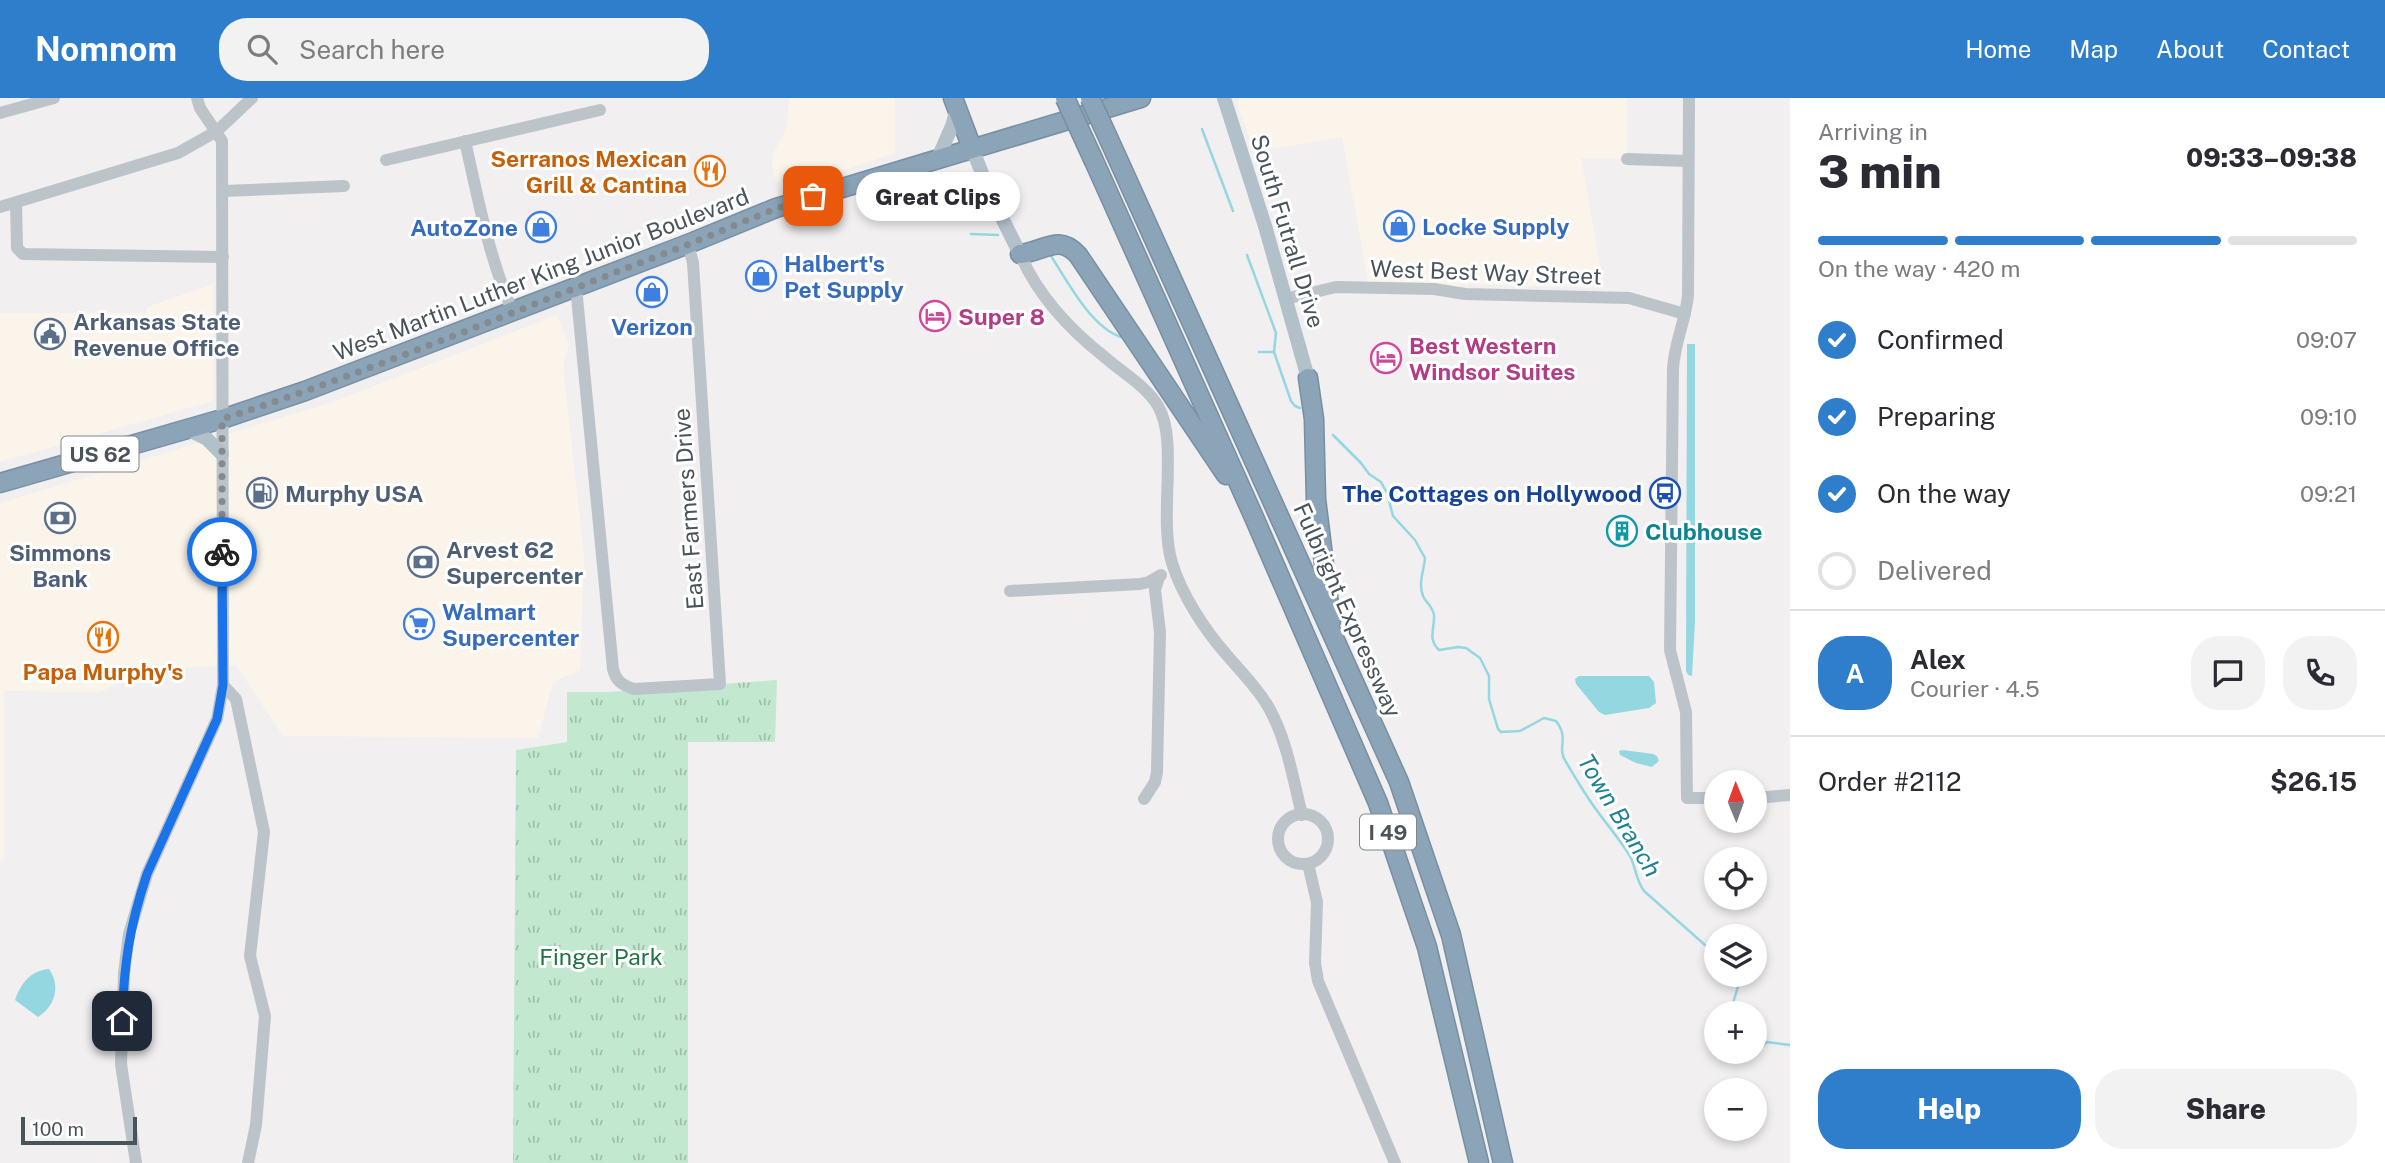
<!DOCTYPE html>
<meta charset="utf-8">
<style>
:root{--surface:#fff;--page:#f2f2f3;--text:#2b2b33;--muted:#7c7c81;--line:#e1e1e2;--accent:#2f7ecb}
body{margin:0;font-family:"Public Sans",sans-serif;background:var(--page);color:var(--text);height:100vh;display:flex;flex-direction:column;font-size:26px;white-space:nowrap}
*{box-sizing:border-box;margin:0}
p{font-size:23px;color:var(--muted)}
.icon{flex:none;width:38px;height:38px;fill:none;stroke:currentColor;stroke-width:2;stroke-linecap:round;stroke-linejoin:round}
.map{position:relative;flex:1;overflow:hidden}
.drawer{display:flex;flex-direction:column;background:var(--surface);width:595px}
.drawer>*{flex:none}
.needle{width:46px;rotate:359deg}
.buttons{position:absolute;left:1704px;top:672px;display:grid;gap:14px}
.buttons a{display:grid;place-items:center;width:63px;height:63px;border-radius:50%;background:var(--surface);box-shadow:0 4px 10px #0003;font-size:35px}
.scale{position:absolute;left:21px;bottom:18px;width:116px;box-sizing:border-box;padding-left:7px;border:4px solid #49535a;border-top:0;font-size:19px;line-height:24px;white-space:nowrap;color:#49535a;-webkit-text-stroke:5px #fff;paint-order:stroke}
.pin{position:absolute;display:grid;place-items:center;width:60px;height:60px;color:#fff;margin:-30px;border-radius:14px;box-shadow:0 4px 10px #0006}
.courier{position:absolute;display:grid;place-items:center;width:70px;height:70px;margin:-35px;border:5px solid #1a73e8;border-radius:50%;background:#fff;color:#222;box-shadow:0 2px 9px #0007}
.bubble{position:absolute;height:49px;border-radius:24px;background:var(--surface);box-shadow:0 4px 10px #0003;font-size:23px;font-weight:800;line-height:49px;text-align:center}
.overview em{font-style:normal;font-weight:800}
.overview div{display:flex;flex-direction:column-reverse}
.overview{display:flex;align-items:center;justify-content:space-between;height:119px;padding:0 28px}
h1{font-size:46px;font-weight:800;line-height:52px}
.bar{display:grid;grid-template-columns:repeat(4,1fr);gap:10px 7px;align-content:center;height:84px;padding:0 28px}
.bar i{height:9px;border-radius:5px;background:var(--line)}
.bar .selected{background:var(--accent)}
.bar p{grid-column:span 4}
.line{display:flex;align-items:center;gap:18px;padding:0 28px;border-top:2px solid var(--line)}
.line div{flex:1}
.round{display:grid;place-items:center;flex:none;width:74px;height:74px;border-radius:28px;background:var(--page)}
ol{padding:0 28px;list-style:none}
li{display:flex;align-items:center;gap:21px;height:77px}
li p{margin-inline-start:auto}
li .icon{padding:7px;border-radius:50%;background:var(--accent);color:#fff;stroke-width:4}
li:last-child{color:var(--muted)}
li i{width:38px;height:38px;border:4px solid var(--line);border-radius:50%}
.action{display:flex;gap:14px;margin-top:auto;padding:14px 28px}
.action a{flex:1;height:80px;border-radius:28px;background:var(--accent);color:#fff;font-size:28px;font-weight:800;line-height:80px;text-align:center}
.action a+a{background:var(--page);color:var(--text)}
header{display:flex;align-items:center;gap:42px;box-sizing:border-box;height:98px;padding:0 35px;background:var(--accent);color:#fff}
header strong{font-size:33px}
nav{display:flex;gap:38px;margin-inline-start:auto;font-size:24px}
.search{width:490px;height:63px;background:var(--page);display:flex;align-items:center;gap:18px;box-sizing:border-box;padding:0 24px;border-radius:28px;color:var(--muted);font-size:26px}
main{display:flex;flex:1;min-height:0}
.map>svg:first-child{display:block}
.commercial{fill:#faf4ea}
.park{fill:url(#park-tufts)}
.water{fill:#95d7e1}
.lines{fill:none;stroke-linecap:round;stroke-linejoin:round}
.stream{stroke:#95d7e1;stroke-width:2.5}
.highway-casing{stroke:#788fa3;stroke-width:21}
.minor{stroke:#bcc4ca;stroke-width:12}
.major{stroke:#b2c0ca;stroke-width:14}
.highway{stroke:#8ca4b7;stroke-width:18}
.highway-bridge-casing{stroke:#788fa3;stroke-width:21;stroke-linecap:butt}
.highway-bridge{stroke:#8ca4b7;stroke-width:18}
.done{stroke:#848a8e;stroke-width:7;stroke-dasharray:0 12.6}
.route{stroke:#1a73e8;stroke-width:9}
.labels{text-anchor:middle;dominant-baseline:central;stroke-width:6;stroke-linejoin:round;paint-order:stroke}
.shield{fill:#fff;stroke:#80878c;stroke-width:2}
.shield-label{font-size:21px;font-weight:bold;fill:#49535a}
.food-label{font-size:23px;font-weight:bold;fill:#c56008;stroke:#fff;text-anchor:end}
.shop-label{font-size:23px;font-weight:bold;fill:#366cbe;stroke:#fff;text-anchor:start}
.street-label{font-size:23px;fill:#49535a;stroke:#fff}
.hotel-label{font-size:23px;font-weight:bold;fill:#b23c85;stroke:#fff;text-anchor:start}
.service-label{font-size:23px;font-weight:bold;fill:#4e5e75;stroke:#fff;text-anchor:start}
.transit-label{font-size:23px;font-weight:bold;fill:#164399;stroke:#fff;text-anchor:end}
.culture-label{font-size:23px;font-weight:bold;fill:#0d838f;stroke:#fff;text-anchor:start}
.park-label{font-size:23px;fill:#227345;stroke:#fff}
.water-label{font-size:24px;font-style:italic;fill:#1c8191;stroke:#fff}
</style>
<header>
<strong>Nomnom</strong>
<div class="search"><svg class="icon" aria-label="search" viewBox="0 0 24 24"><circle cx="10" cy="10" r="6"/><path d="M15 15l6 6"/></svg>Search here</div>
<nav><a>Home</a><a>Map</a><a>About</a><a>Contact</a></nav>
</header>
<main>
<div class="map">
<svg width="1790" height="1065" viewBox="0 0 1790 1065">
<defs>
<pattern id="park-tufts" width="24" height="20" patternUnits="userSpaceOnUse" patternTransform="scale(1.75)"><rect width="24" height="20" fill="#c2e9cf"/><path d="M3 7l-1-3M5 7V3M7 7l1-3M15 17l-1-3M17 17v-4M19 17l1-3" fill="none" stroke="#a0bfab"/></pattern>
</defs>
<rect width="100%" height="100%" fill="#f1efef"/>
<!-- commercial -->
<g class="commercial">
<path d="M789,0h106v55l-112,38 -9,-15 -2,-15 1,-8 14,-26z"/>
<path d="M1239,0h388v61l-46,-1 23,130 -144,-4 -2,9 -89,-5 -27,-151 -88,15 -16,-46z"/>
<path d="M213,186v117l-213,61v-149h146l1,-6z"/>
<path d="M557,217l12,30 -6,20 21,192 -4,113 -27,12 -15,56 -255,-2 -47,-71 -87,5 -50,22 -95,-1v168l-4,1v-357l330,-100z"/>
</g>
<!-- park -->
<path class="park" d="M777,582l-2,62h-87v421h-175l3,-413 51,-8v-50h42z"/>
<!-- water -->
<g class="water">
<path d="M1687,246h8v278l-3,54 -4,-1 -2,-4z"/>
<path d="M1579,578h70l5,6 2,21 -7,5 -44,7 -6,-3 -23,-28 -1,-5z"/>
<path d="M1623,652l30,4 4,2 2,5 -7,6 -16,-4 -16,-8 -1,-4z"/>
<path d="M49,871c12,17 6,37 -11,48l-23,-17 1,-3c6,-15 16,-27 33,-28z"/>
</g>
<g class="lines">
<!-- stream -->
<g class="stream">
<path d="M1202,31l31,82"/>
<path d="M971,136l27,1"/>
<path d="M1247,157l29,78 -2,19 17,49 4,5 5,2"/>
<path d="M1051,158c17,26 40,71 70,81"/>
<path d="M1259,254h14"/>
<path d="M1333,337l28,28 8,11 12,8 6,11 6,23 22,24 10,18c-1,12 -7,25 -2,38 3,7 10,11 11,19 1,15 -7,23 5,35l19,-3 8,1 14,10 9,18v23l9,30 3,3 19,-1 24,-13 12,3c14,18 0,26 10,41 10,17 20,34 32,50 10,14 23,29 32,44 6,12 6,24 14,35l61,54 12,6"/>
<path d="M1730,915l10,-33 -1,-5"/>
<path d="M1736,954l14,4 17,-14 23,3"/>
</g>
<!-- highway casing -->
<g class="highway-casing">
<g id="highway">
<path d="M953,0l19,50"/>
<path d="M1116,57l283,627 52,153 52,228"/>
<path d="M1094,63l159,354 125,288 49,144 52,216"/>
<path d="M1020,156c24,-2 38,-21 58,1l148,220"/>
<path d="M1308,280l6,41 2,80 15,122"/>
<path d="M0,385l222,-64 83,-28 383,-147 88,-36 365,-110"/>
</g>
</g>
<!-- minor -->
<g class="minor">
<path d="M1689,0l-1,197c-2,25 -14,48 -15,74l-3,281 16,62 1,86h30"/>
<path d="M0,15l54,-15"/>
<path d="M465,43c13,57 24,118 48,171"/>
<path d="M1627,61l61,2"/>
<path d="M386,62l214,-50"/>
<path d="M223,93l121,-5"/>
<path d="M16,105l1,45 6,6 200,3"/>
<path d="M0,109l178,-54 39,-22 35,-33"/>
<path d="M1020,156c18,42 51,77 87,105 16,14 40,28 51,47 21,35 0,111 14,157 10,32 32,66 54,91 15,18 32,34 43,54 18,32 24,71 33,107"/>
<path d="M576,189l37,382c3,12 9,16 21,20l86,-5 -27,-421 -5,-19"/>
<path d="M1285,201l51,-12 98,2 31,5 164,4 56,16"/>
<path d="M1010,493l130,-7 9,-2 12,-7"/>
<path d="M223,587l13,14 28,133 -14,124 15,60 -9,109 -8,38"/>
<path d="M1755,700l35,-3"/>
<path d="M1144,701l11,-17 2,-10 3,-140 -5,-42 4,-13"/>
<circle cx="1303" cy="741" r="25"/>
<path d="M1308,766l9,38 -2,61 3,18 77,182"/>
<path d="M136,1065l-15,-99 3,-91 5,-39 18,-60 70,-155 6,-34 -1,-544 -22,-33 -3,-10"/>
</g>
<!-- major -->
<g class="major">
<path d="M1224,0l41,128 43,152"/>
<path d="M972,50l19,48 29,58"/>
<path d="M938,60l14,-32 5,-17"/>
<path d="M187,331l20,10 15,15"/>
</g>
<!-- highway -->
<use href="#highway" class="highway"/>
<!-- highway-bridge casing -->
<g class="highway-bridge-casing">
<g id="highway-bridge">
<path d="M1065,0l29,63"/>
<path d="M1090,0l26,57"/>
</g>
</g>
<!-- highway-bridge -->
<use href="#highway-bridge" class="highway-bridge"/>
</g>
<g class="lines">
<!-- done -->
<path class="done" d="M222,454v-133c157,-50 309,-115 462,-173 43,-17 85,-36 129,-50"/>
<!-- route -->
<path class="route" d="M122,923c2,-57 7,-93 25,-147l70,-155 6,-34 -1,-133"/>
</g>
<!-- icons -->
<defs>
<g id="restaurant-ring" transform="scale(1.575)"><circle r="9.5" fill="#fff" stroke="#e8710a" stroke-width="1.5"/><path d="M-5-6h1v4h1v-4h1v4h1v-4h1v5L-1.5 .5V6h-2V.5L-5-1ZM5-6V6H3V1.5H1.5Q1.5-4 5-6Z" fill="#e8710a"/></g>
<g id="shop-ring" transform="scale(1.575)"><circle r="9.5" fill="#fff" stroke="#3f7fe0" stroke-width="1.5"/><path d="M-5-2.5h2.3a2.7 3.5 0 0 1 5.4 0H5L5.5 6h-11ZM-1.5-2.5h3a1.5 2.3 0 0 0-3 0Z" fill="#3f7fe0"/></g>
<g id="hotel-ring" transform="scale(1.575)"><circle r="9.5" fill="#fff" stroke="#d1479c" stroke-width="1.5"/><path d="M-6-4.5h1.5V1H6V5H4.5V3h-9V5H-6ZM-4 0a1.8 1.8 0 1 1 3.6 0ZM.5 0V-2.5h3Q6-2.5 6 0Z" fill="#d1479c"/></g>
<g id="civic-ring" transform="scale(1.575)"><circle r="9.5" fill="#fff" stroke="#5c6f8a" stroke-width="1.5"/><path d="M-.6-6.5H3V-4.5H.6V-3L4-1V1h2V6H-6V1h2V-1L-.6-3ZM-1.2 2.5V6h2.4V2.5Z" fill="#5c6f8a"/></g>
<g id="fuel-ring" transform="scale(1.575)"><circle r="9.5" fill="#fff" stroke="#5c6f8a" stroke-width="1.5"/><path d="M-5.5-6h7V0h2V4h1.3V-2.5L3-4.5l.8-.8L6-3V5H2.5V1h-1V6h-7ZM-4.2-4.7v3.2H.2V-4.7Z" fill="#5c6f8a"/></g>
<g id="bus-ring" transform="scale(1.575)"><circle r="9.5" fill="#fff" stroke="#1a4fb4" stroke-width="1.5"/><path d="M-5-6H5V4H4V6H2V4H-2V6H-4V4H-5ZM-3.5-4V0h7V-4ZM-3.5 1.2v1.5H-2V1.2ZM2 1.2v1.5H3.5V1.2Z" fill="#1a4fb4"/></g>
<g id="bank-ring" transform="scale(1.575)"><circle r="9.5" fill="#fff" stroke="#5c6f8a" stroke-width="1.5"/><path d="M-6-4H6V4H-6ZM0-2.3a2.3 2.3 0 1 0 0 4.6a2.3 2.3 0 1 0 0-4.6Z" fill="#5c6f8a"/></g>
<g id="building-ring" transform="scale(1.575)"><circle r="9.5" fill="#fff" stroke="#0f9aa8" stroke-width="1.5"/><path d="M-4-6H4V6H1V3H-1V6H-4ZM-2.5-4.3h1.7v1.8h-1.7ZM.8-4.3h1.7v1.8H.8ZM-2.5-1h1.7V.8h-1.7ZM.8-1h1.7V.8H.8Z" fill="#0f9aa8"/></g>
<g id="supermarket-ring" transform="scale(1.575)"><circle r="9.5" fill="#fff" stroke="#3f7fe0" stroke-width="1.5"/><path d="M-6-5.5h2.5l.6 2H6L4.5 2H-2.5L-4.4-4H-6ZM-1.5 3.2a1.3 1.3 0 1 0 .1 0ZM3 3.2a1.3 1.3 0 1 0 .1 0Z" fill="#3f7fe0"/></g>
</defs>
<g fill-rule="evenodd">
<use href="#restaurant-ring" x="710" y="73"/>
<use href="#shop-ring" x="1399" y="128"/>
<use href="#shop-ring" x="541" y="129"/>
<use href="#shop-ring" x="761" y="178"/>
<use href="#shop-ring" x="652" y="194"/>
<use href="#hotel-ring" x="935" y="218"/>
<use href="#civic-ring" x="50" y="236"/>
<use href="#hotel-ring" x="1386" y="260"/>
<use href="#fuel-ring" x="262" y="395"/>
<use href="#bus-ring" x="1665" y="395"/>
<use href="#bank-ring" x="60" y="420"/>
<use href="#building-ring" x="1622" y="433"/>
<use href="#bank-ring" x="423" y="464"/>
<use href="#supermarket-ring" x="419" y="526"/>
<use href="#restaurant-ring" x="103" y="539"/>
</g>
<g class="labels">
<!-- shield labels -->
<g class="shield">
<rect x="61.5" y="338.5" width="77" height="35" rx="5"/>
<rect x="1360" y="716.5" width="56" height="35" rx="5"/>
</g>
<g class="shield-label">
<text x="100" y="356">US 62</text>
<text x="1388" y="734">I 49</text>
</g>
<!-- food labels -->
<g class="food-label">
<text x="687" y="60">Serranos Mexican<tspan x="687" dy="26">Grill &amp; Cantina</tspan></text>
<text x="103" y="573" text-anchor="middle">Papa Murphy's</text>
</g>
<!-- shop labels -->
<g class="shop-label">
<text x="1422" y="128">Locke Supply</text>
<text x="518" y="129" text-anchor="end">AutoZone</text>
<text x="784" y="165">Halbert's<tspan x="784" dy="26">Pet Supply</tspan></text>
<text x="652" y="228" text-anchor="middle">Verizon</text>
<text x="442" y="513">Walmart<tspan x="442" dy="26">Supercenter</tspan></text>
</g>
<!-- street labels -->
<g class="street-label">
<text transform="translate(1288 133) rotate(73)">South Futrall Drive</text>
<text transform="translate(1486 174) rotate(2)">West Best Way Street</text>
<text transform="translate(541 176) rotate(-21)">West Martin Luther King Junior Boulevard</text>
<text transform="translate(688 411) rotate(-94)">East Farmers Drive</text>
<text transform="translate(1348 512) rotate(66)">Fulbright Expressway</text>
</g>
<!-- hotel labels -->
<g class="hotel-label">
<text x="958" y="218">Super 8</text>
<text x="1409" y="247">Best Western<tspan x="1409" dy="26">Windsor Suites</tspan></text>
</g>
<!-- service labels -->
<g class="service-label">
<text x="73" y="223">Arkansas State<tspan x="73" dy="26">Revenue Office</tspan></text>
<text x="285" y="395">Murphy USA</text>
<text x="446" y="451">Arvest 62<tspan x="446" dy="26">Supercenter</tspan></text>
<text x="60" y="454" text-anchor="middle">Simmons<tspan x="60" dy="26">Bank</tspan></text>
</g>
<!-- transit labels -->
<g class="transit-label">
<text x="1642" y="395">The Cottages on Hollywood</text>
</g>
<!-- culture labels -->
<g class="culture-label">
<text x="1645" y="433">Clubhouse</text>
</g>
<!-- park labels -->
<g class="park-label">
<text x="601" y="858">Finger Park</text>
</g>
<!-- water labels -->
<g class="water-label">
<text transform="translate(1620 717) rotate(59)">Town Branch</text>
</g>
</g>
</svg>
<div class="buttons">
<a><svg class="needle" viewBox="-14 -14 28 28"><path d="M0-13l5 13h-10z" fill="#e53935"/><path d="M0 13l5-13h-10z" fill="#7c7c81"/></svg></a>
<a><svg class="icon" aria-label="locate" viewBox="0 0 24 24"><circle cx="12" cy="12" r="6"/><path d="M12 2v4M12 18v4M2 12h4M18 12h4"/></svg></a>
<a><svg class="icon" aria-label="layers" viewBox="0 0 24 24"><path d="M12 4l9 5-9 5-9-5zM3 14l9 5 9-5"/></svg></a>
<a>+</a>
<a>−</a>
</div>
<div class="scale">100 m</div>
<div class="pin" style="left:813px;top:98px;background:#ea580c"><svg class="icon" aria-label="bag" viewBox="0 0 24 24"><path d="M5 8h14l-1 12H6zM9 8a3 3 0 0 1 6 0"/></svg></div>
<div class="pin" style="left:122px;top:923px;background:#1f2937"><svg class="icon" aria-label="home" viewBox="0 0 24 24"><path d="M3 11l9-7 9 7M6 9v11h12V9"/></svg></div>
<div class="courier" style="left:222px;top:454px"><svg class="icon" aria-label="bike" viewBox="0 0 24 24"><circle cx="6" cy="16" r="4"/><circle cx="18" cy="16" r="4"/><path d="M6 16l4-8h5l3 8M10 8l3 8H6M13 5h3"/></svg></div>
<div class="bubble" style="left:856px;top:74px;width:164px">Great Clips</div>
</div>
<section class="drawer">
<div class="overview"><div><h1>3 min</h1><p>Arriving in</p></div><em>09:33–09:38</em></div>
<div class="bar"><i class="selected"></i><i class="selected"></i><i class="selected"></i><i></i><p>On the way · 420 m</p></div>
<ol>
<li><svg class="icon" aria-label="check" viewBox="0 0 24 24"><path d="M5 12l5 5 9-10"/></svg>Confirmed<p>09:07</p></li>
<li><svg class="icon" aria-label="check" viewBox="0 0 24 24"><path d="M5 12l5 5 9-10"/></svg>Preparing<p>09:10</p></li>
<li><svg class="icon" aria-label="check" viewBox="0 0 24 24"><path d="M5 12l5 5 9-10"/></svg>On the way<p>09:21</p></li>
<li><i></i>Delivered</li>
</ol>
<div class="line" style="height:126px"><b class="round" style="background:var(--accent);color:#fff">A</b><div><b>Alex</b><p>Courier · 4.5</p></div><a class="round"><svg class="icon" aria-label="chat" viewBox="0 0 24 24"><path d="M4 5h16v11H9l-5 4z"/></svg></a><a class="round"><svg class="icon" aria-label="phone" viewBox="0 0 24 24"><path d="M5 4h4l2 5-3 2q2 4 5 5l2-3 5 2v4C11 20 4 13 5 4z"/></svg></a></div>
<div class="line" style="height:91px"><div>Order #2112</div><b>$26.15</b></div>
<div class="action"><a>Help</a><a>Share</a></div>
</section>
</main>
